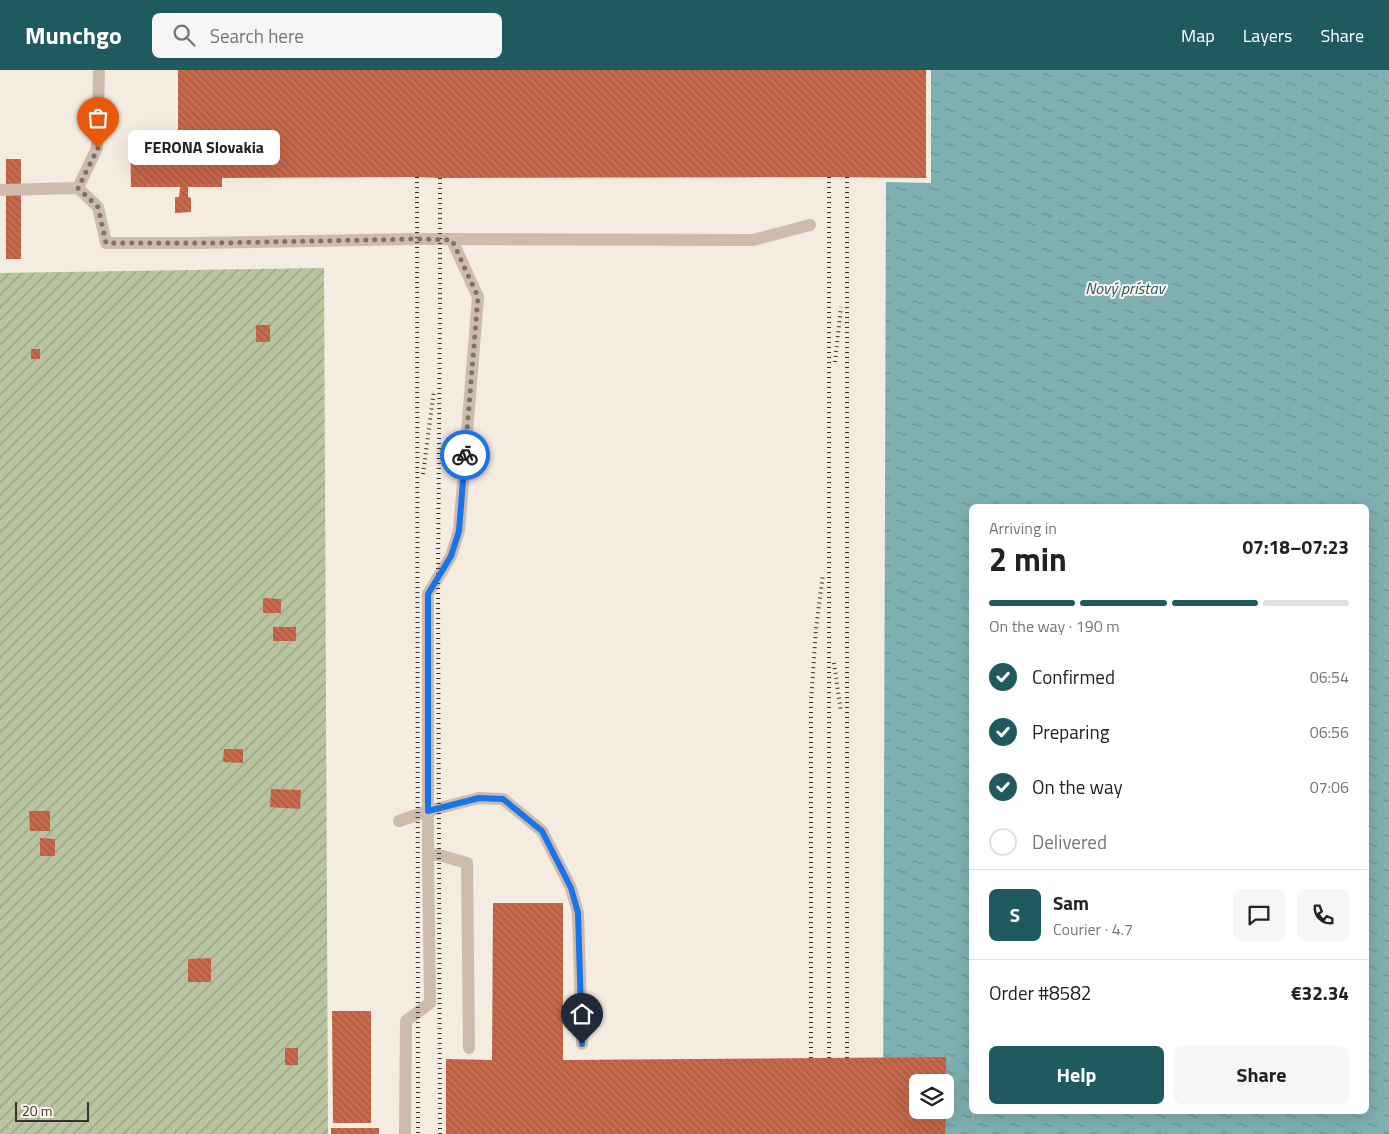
<!DOCTYPE html>
<meta charset="utf-8">
<style>
:root{--surface:#fff;--page:#f6f6f6;--text:#222;--muted:#767676;--line:#e0e0e0;--accent:#1f5a5e}
body{margin:0;font-family:"Titillium Web",sans-serif;background:var(--page);color:var(--text);height:100vh;display:flex;flex-direction:column;font-size:19px;white-space:nowrap}
*{box-sizing:border-box;margin:0}
p{font-size:16px;color:var(--muted)}
.icon{flex:none;width:28px;height:28px;fill:none;stroke:currentColor;stroke-width:2;stroke-linecap:round;stroke-linejoin:round}
.map{position:relative;flex:1;overflow:hidden}
.side{position:absolute;left:969px;top:434px;width:400px;height:610px;display:flex;flex-direction:column;background:var(--surface);border-radius:8px;box-shadow:0 5px 20px #0002}
.side>*{flex:none}
.buttons{position:absolute;left:909px;top:1004px;display:grid;gap:10px}
.buttons a{display:grid;place-items:center;width:45px;height:45px;border-radius:8px;background:var(--surface);box-shadow:0 5px 20px #0002;font-size:25px}
.scale{position:absolute;left:15px;bottom:12px;width:74px;box-sizing:border-box;padding-left:5px;border:2px solid #3b302b;border-top:0;font-size:14px;line-height:18px;white-space:nowrap;color:#3b302b;-webkit-text-stroke:4px #fbf5ee;paint-order:stroke}
.pin{position:absolute;display:grid;place-items:center;width:42px;height:42px;color:#fff;margin:-51px -21px;border-radius:50% 50% 50% 0;rotate:-45deg;box-shadow:0 0 5px #0007}
.pin .icon{rotate:45deg}
.courier{position:absolute;display:grid;place-items:center;width:50px;height:50px;margin:-25px;border:4px solid #1a73e8;border-radius:50%;background:#fff;color:#222;box-shadow:0 1px 6px #0007}
.bubble{position:absolute;height:35px;border-radius:8px;background:var(--surface);box-shadow:0 5px 20px #0002;font-size:16px;font-weight:700;line-height:35px;text-align:center}
.head em{font-style:normal;font-weight:700}
.head div{display:flex;flex-direction:column-reverse}
.head{display:flex;align-items:center;justify-content:space-between;height:85px;padding:0 20px}
h1{font-size:32px;font-weight:700;line-height:38px}
.bar{display:grid;grid-template-columns:repeat(4,1fr);gap:8px 5px;align-content:center;height:60px;padding:0 20px}
.bar i{height:6px;border-radius:4px;background:var(--line)}
.bar .selected{background:var(--accent)}
.bar p{grid-column:span 4}
.line{display:flex;align-items:center;gap:12px;padding:0 20px;border-top:1px solid var(--line)}
.line div{flex:1}
.round{display:grid;place-items:center;flex:none;width:52px;height:52px;border-radius:8px;background:var(--page)}
ol{padding:0 20px;list-style:none}
li{display:flex;align-items:center;gap:15px;height:55px}
li p{margin-inline-start:auto}
li .icon{padding:5px;border-radius:50%;background:var(--accent);color:#fff;stroke-width:4}
li:last-child{color:var(--muted)}
li i{width:28px;height:28px;border:2px solid var(--line);border-radius:50%}
.cta{display:flex;gap:10px;margin-top:auto;padding:10px 20px}
.cta a{flex:1;height:58px;border-radius:8px;background:var(--accent);color:#fff;font-size:20px;font-weight:700;line-height:58px;text-align:center}
.cta a+a{background:var(--page);color:var(--text)}
header{display:flex;align-items:center;gap:30px;box-sizing:border-box;height:70px;padding:0 25px;background:var(--accent);color:#fff}
header strong{font-size:24px}
nav{display:flex;gap:28px;margin-inline-start:auto;font-size:18px}
.search{width:350px;height:45px;background:var(--page);display:flex;align-items:center;gap:12px;box-sizing:border-box;padding:0 18px;border-radius:8px;color:var(--muted);font-size:19px}
.map>svg:first-child{display:block}
.garden{fill:url(#garden-furrows)}
.water{fill:url(#water-ripples);fill-rule:evenodd}
.building{fill:url(#building-back-hatch)}
.lines{fill:none;stroke-linecap:round;stroke-linejoin:round}
.minor{stroke:#cdbbac;stroke-width:12}
.rail{stroke:#3b302b;stroke-width:4;stroke-dasharray:1 4;stroke-linecap:butt}
.done{stroke:#7c716b;stroke-width:5;stroke-dasharray:0 9}
.route{stroke:#1a73e8;stroke-width:6}
.labels{text-anchor:middle;dominant-baseline:central;stroke-width:4;stroke-linejoin:round;paint-order:stroke}
.water-label{font-size:16px;font-style:italic;fill:#1f5a5e;stroke:#fbf5ee}
</style>
<header>
<strong>Munchgo</strong>
<div class="search"><svg class="icon" aria-label="search" viewBox="0 0 24 24"><circle cx="10" cy="10" r="6"/><path d="M15 15l6 6"/></svg>Search here</div>
<nav><a>Map</a><a>Layers</a><a>Share</a></nav>
</header>
<div class="map">
<svg width="1389" height="1064" viewBox="0 0 1389 1064">
<defs>
<pattern id="garden-furrows" width="10" height="10" patternUnits="userSpaceOnUse" patternTransform="scale(1.25)"><rect width="10" height="10" fill="#b8c4a0"/><path d="M-1 1l2-2M0 10L10 0M9 11l2-2" fill="none" stroke="#97a083"/></pattern>
<pattern id="water-ripples" width="26" height="14" patternUnits="userSpaceOnUse" patternTransform="scale(1.25)"><rect width="26" height="14" fill="#7fb0b2"/><path d="M2 4q2-2 4 0t4 0M15 11q2-2 4 0t4 0" fill="none" stroke="#699091"/></pattern>
<pattern id="building-back-hatch" width="6" height="6" patternUnits="userSpaceOnUse" patternTransform="scale(1.25)"><rect width="6" height="6" fill="#c8694b"/><path d="M-1 5l2 2M0 0l6 6M5-1l2 2" fill="none" stroke="#a4573f"/></pattern>
</defs>
<rect width="100%" height="100%" fill="#f4ebe1"/>
<!-- garden -->
<path class="garden" d="M324,198l4,866h-328v-861z"/>
<!-- water -->
<path class="water" d="M931,0h458v1064h-506l3,-952 45,1zM971,436h395v605h-395zM918,1012h27v28h-27z"/>
<!-- building -->
<g class="building">
<path d="M178,0h748v108l-97,-1 -389,1 -23,-1 -195,1v9h-34v10l3,1v14l-16,1v-16h4l1,-10h-49l-1,-55 48,-1z"/>
<rect x="6" y="89" width="15" height="100"/>
<rect x="256" y="255" width="14" height="17"/>
<rect x="31" y="279" width="9" height="10"/>
<path d="M263,528l18,1v14h-18z"/>
<rect x="273" y="557" width="23" height="14"/>
<path d="M224,679h19v14l-20,-1z"/>
<path d="M271,719l30,1 -1,19 -30,-2z"/>
<path d="M29,741h21v20h-20z"/>
<path d="M40,768l15,1v17h-15z"/>
<path d="M493,833h70v157l383,-3v25h-28v28h28l-1,24h-499v-75l46,1z"/>
<path d="M211,888v24h-23v-23z"/>
<path d="M332,941h39v112h-38z"/>
<rect x="285" y="978" width="13" height="17"/>
<rect x="331" y="1058" width="48" height="6"/>
</g>
<g class="lines">
<!-- minor -->
<g class="minor">
<path d="M78,118l19,-40 2,-78"/>
<path d="M0,120l78,-2 20,19 8,36h89l221,-4 337,1 57,-15"/>
<path d="M452,170l26,57 -19,234 -8,25 -23,38v260l11,1 28,8 2,185"/>
<path d="M399,751l29,-10 51,-13 24,1 39,32 29,57 7,25 4,131"/>
<path d="M405,1064l1,-113 24,-18 -2,-149"/>
</g>
<!-- rail -->
<g class="rail">
<path d="M417,107l1,957"/>
<path d="M829,107v881"/>
<path d="M440,108v129l-2,271 2,556"/>
<path d="M835,292l6,-55"/>
<path d="M423,404l11,-84"/>
<path d="M834,593l7,49"/>
<path d="M811,988v-356l5,-73 7,-55"/>
<path d="M847,988v-881"/>
</g>
</g>
<g class="lines">
<!-- done -->
<path class="done" d="M98,78l-20,40 20,19 8,36h108l202,-4 36,1 26,57 -13,158"/>
<!-- route -->
<path class="route" d="M465,385l-6,76 -8,25 -23,38v217l51,-13 24,1 39,32 29,57 7,25 4,131"/>
</g>
<g class="labels">
<!-- water labels -->
<g class="water-label">
<text x="1125" y="218">Nový prístav</text>
</g>
</g>
</svg>
<div class="buttons">
<a><svg class="icon" aria-label="layers" viewBox="0 0 24 24"><path d="M12 4l9 5-9 5-9-5zM3 14l9 5 9-5"/></svg></a>
</div>
<div class="scale">20 m</div>
<div class="pin" style="left:98px;top:78px;background:#ea580c"><svg class="icon" aria-label="bag" viewBox="0 0 24 24"><path d="M5 8h14l-1 12H6zM9 8a3 3 0 0 1 6 0"/></svg></div>
<div class="pin" style="left:582px;top:974px;background:#1f2937"><svg class="icon" aria-label="home" viewBox="0 0 24 24"><path d="M3 11l9-7 9 7M6 9v11h12V9"/></svg></div>
<div class="courier" style="left:465px;top:385px"><svg class="icon" aria-label="bike" viewBox="0 0 24 24"><circle cx="6" cy="16" r="4"/><circle cx="18" cy="16" r="4"/><path d="M6 16l4-8h5l3 8M10 8l3 8H6M13 5h3"/></svg></div>
<div class="bubble" style="left:128px;top:60px;width:152px">FERONA Slovakia</div>
<section class="side">
<div class="head"><div><h1>2 min</h1><p>Arriving in</p></div><em>07:18–07:23</em></div>
<div class="bar"><i class="selected"></i><i class="selected"></i><i class="selected"></i><i></i><p>On the way · 190 m</p></div>
<ol>
<li><svg class="icon" aria-label="check" viewBox="0 0 24 24"><path d="M5 12l5 5 9-10"/></svg>Confirmed<p>06:54</p></li>
<li><svg class="icon" aria-label="check" viewBox="0 0 24 24"><path d="M5 12l5 5 9-10"/></svg>Preparing<p>06:56</p></li>
<li><svg class="icon" aria-label="check" viewBox="0 0 24 24"><path d="M5 12l5 5 9-10"/></svg>On the way<p>07:06</p></li>
<li><i></i>Delivered</li>
</ol>
<div class="line" style="height:90px"><b class="round" style="background:var(--accent);color:#fff">S</b><div><b>Sam</b><p>Courier · 4.7</p></div><a class="round"><svg class="icon" aria-label="chat" viewBox="0 0 24 24"><path d="M4 5h16v11H9l-5 4z"/></svg></a><a class="round"><svg class="icon" aria-label="phone" viewBox="0 0 24 24"><path d="M5 4h4l2 5-3 2q2 4 5 5l2-3 5 2v4C11 20 4 13 5 4z"/></svg></a></div>
<div class="line" style="height:65px"><div>Order #8582</div><b>€32.34</b></div>
<div class="cta"><a>Help</a><a>Share</a></div>
</section>
</div>
